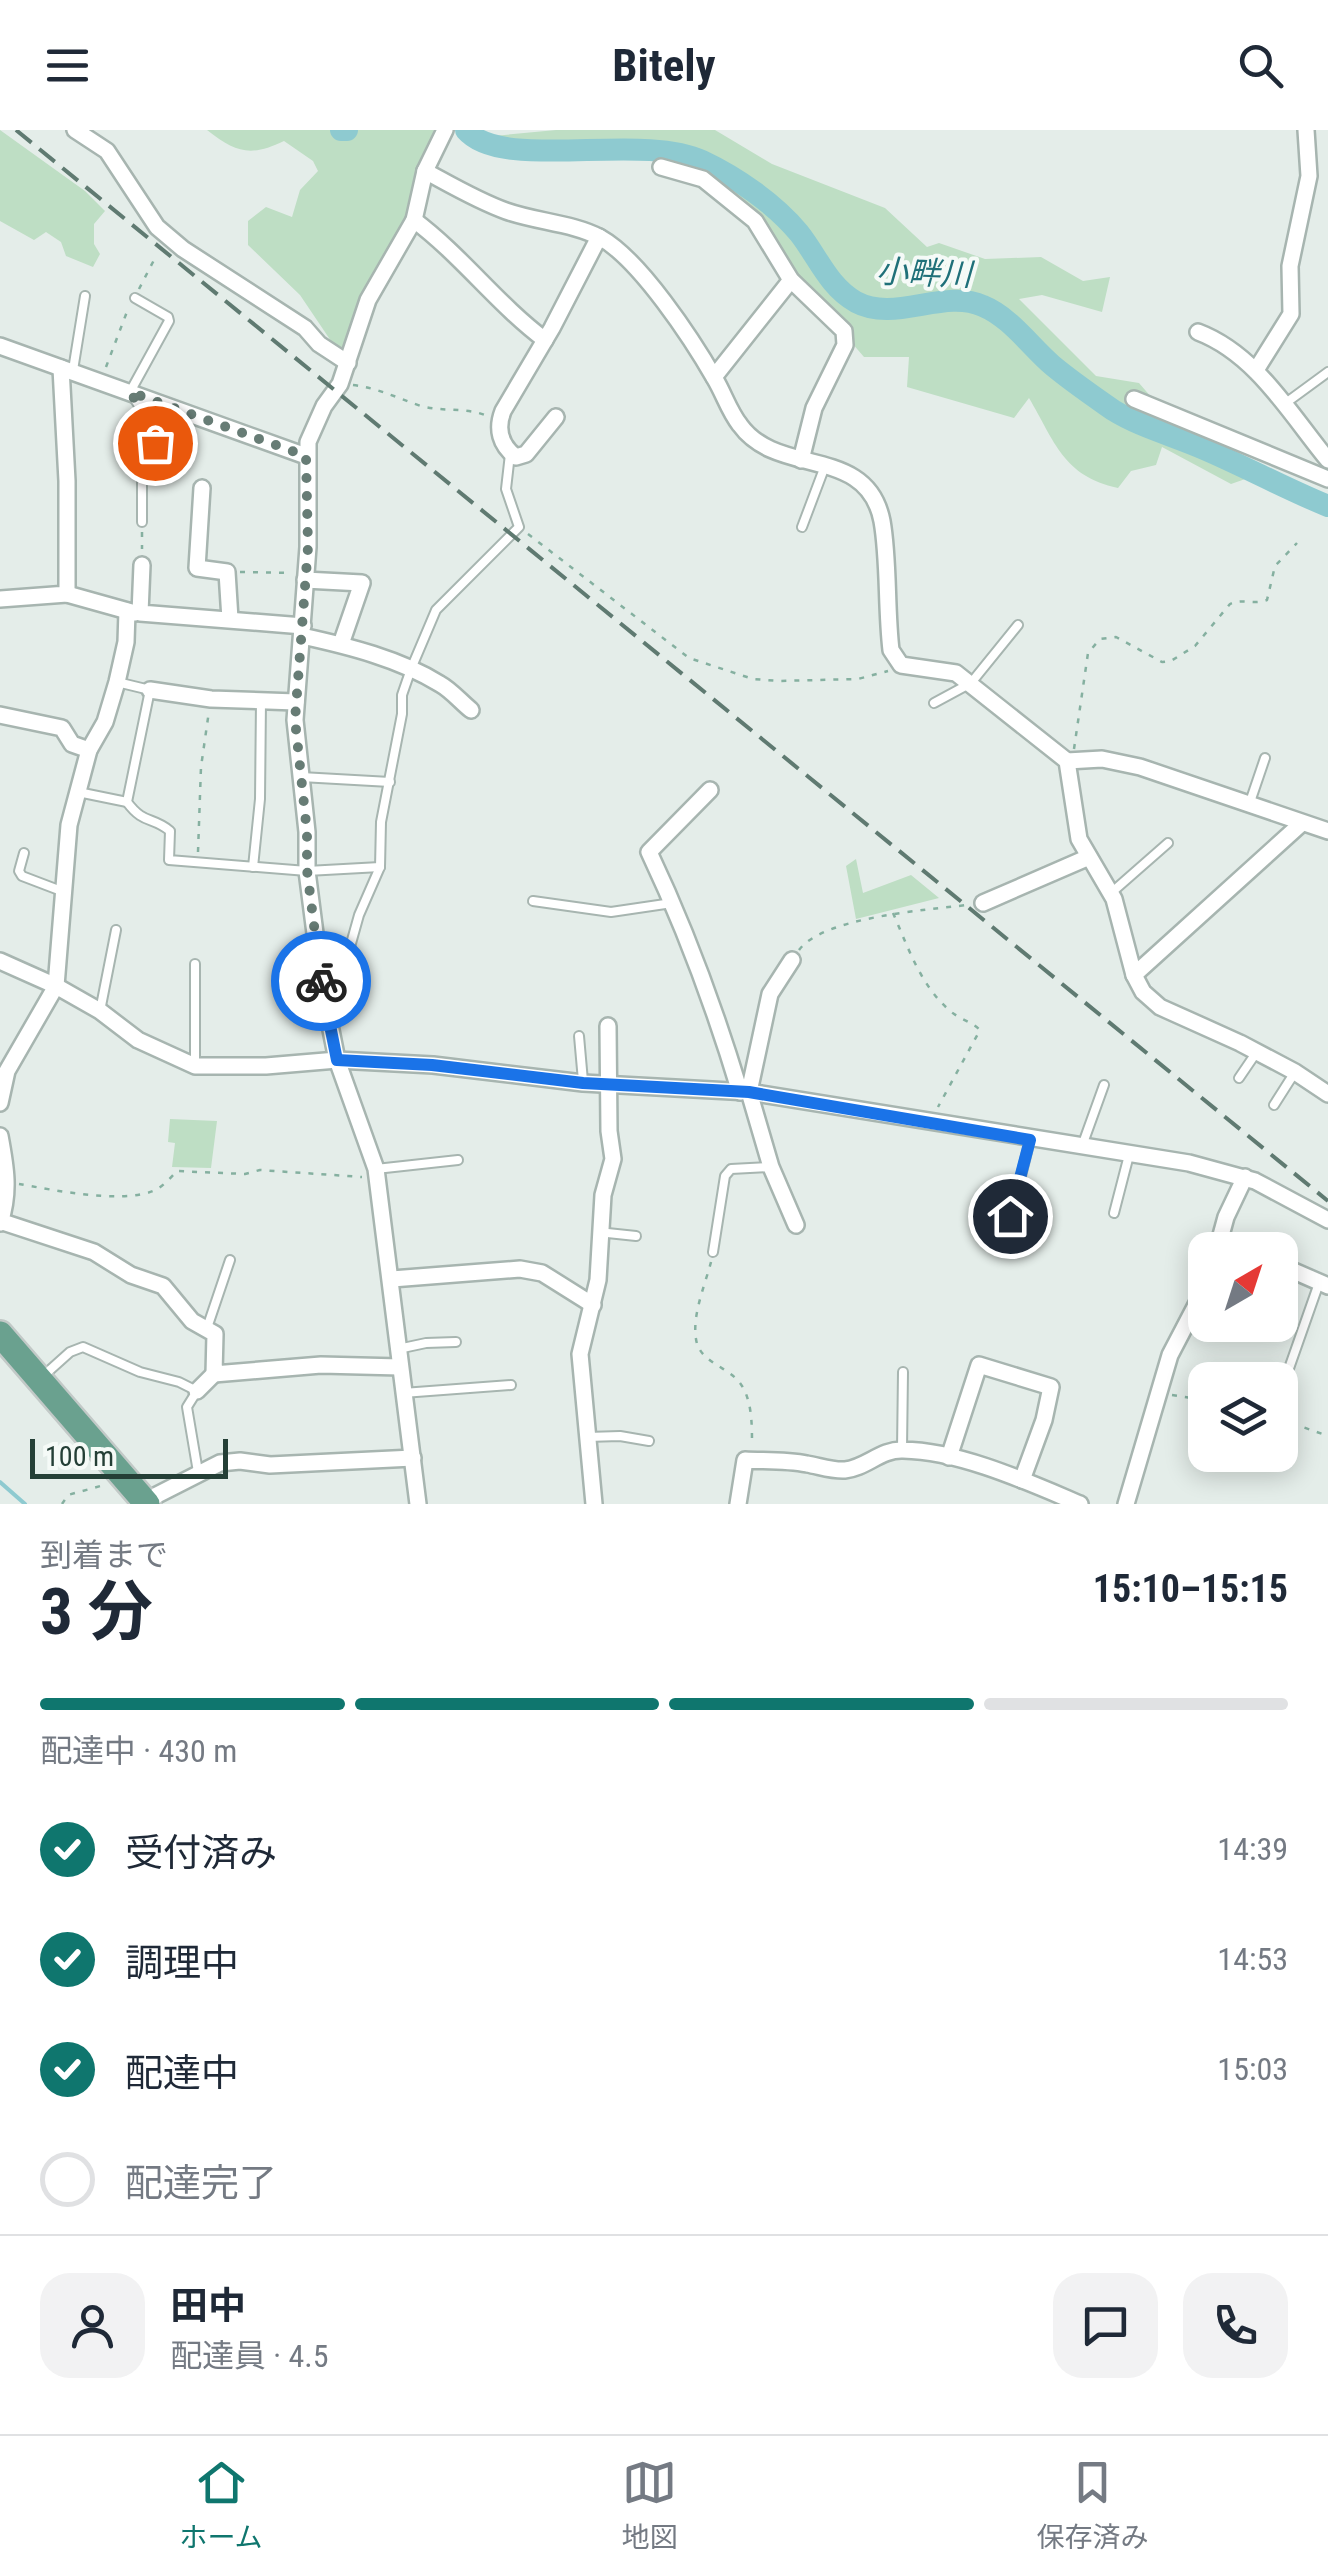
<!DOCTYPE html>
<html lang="ja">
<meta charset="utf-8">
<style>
:root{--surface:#fff;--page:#f2f2f3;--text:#1f2937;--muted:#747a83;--line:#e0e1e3;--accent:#0f766e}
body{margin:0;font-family:"Roboto Condensed","Noto Sans JP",sans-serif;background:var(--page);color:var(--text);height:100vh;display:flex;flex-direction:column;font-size:38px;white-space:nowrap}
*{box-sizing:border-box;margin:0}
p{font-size:32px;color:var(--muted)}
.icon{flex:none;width:55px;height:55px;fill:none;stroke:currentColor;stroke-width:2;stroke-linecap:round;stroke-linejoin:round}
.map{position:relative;height:1374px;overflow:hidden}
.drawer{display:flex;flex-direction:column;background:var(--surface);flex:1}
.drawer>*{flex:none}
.needle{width:65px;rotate:39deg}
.fabs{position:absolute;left:1188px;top:1102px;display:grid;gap:20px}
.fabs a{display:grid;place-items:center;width:110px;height:110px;border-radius:20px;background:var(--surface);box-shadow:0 5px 25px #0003;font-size:50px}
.scale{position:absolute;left:30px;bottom:25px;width:198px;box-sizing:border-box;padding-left:10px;border:5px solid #243f36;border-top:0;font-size:28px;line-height:35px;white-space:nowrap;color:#243f36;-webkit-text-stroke:8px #f5faf7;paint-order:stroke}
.pin{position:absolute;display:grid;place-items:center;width:85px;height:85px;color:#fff;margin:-42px;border:5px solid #fff;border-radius:50%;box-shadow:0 2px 10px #0007}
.courier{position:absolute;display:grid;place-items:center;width:100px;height:100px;margin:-50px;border:8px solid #1a73e8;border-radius:50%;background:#fff;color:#222;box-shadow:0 2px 12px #0007}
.overview em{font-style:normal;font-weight:700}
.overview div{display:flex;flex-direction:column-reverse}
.overview{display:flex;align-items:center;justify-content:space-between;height:170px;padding:0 40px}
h1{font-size:65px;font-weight:700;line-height:75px}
.bar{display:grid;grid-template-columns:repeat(4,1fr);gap:15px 10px;align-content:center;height:120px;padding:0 40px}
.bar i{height:12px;border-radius:8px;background:var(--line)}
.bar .active{background:var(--accent)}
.bar p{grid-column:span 4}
.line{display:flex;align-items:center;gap:25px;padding:0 40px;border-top:2px solid var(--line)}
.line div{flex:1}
.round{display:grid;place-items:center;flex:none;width:105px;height:105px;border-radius:30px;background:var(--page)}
ol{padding:0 40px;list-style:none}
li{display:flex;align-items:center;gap:30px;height:110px}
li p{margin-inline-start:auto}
li .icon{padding:10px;border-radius:50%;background:var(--accent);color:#fff;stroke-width:4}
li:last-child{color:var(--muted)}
li i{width:55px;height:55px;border:5px solid var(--line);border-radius:50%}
header{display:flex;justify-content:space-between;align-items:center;height:130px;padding:0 40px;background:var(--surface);font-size:45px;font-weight:700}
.menu{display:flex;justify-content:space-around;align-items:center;height:140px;border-top:2px solid var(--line);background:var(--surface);font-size:28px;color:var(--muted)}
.menu a{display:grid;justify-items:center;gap:5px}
.menu .active{color:var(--accent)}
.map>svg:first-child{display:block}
.green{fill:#bedec4}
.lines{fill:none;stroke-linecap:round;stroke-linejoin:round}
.stream{stroke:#8ecad0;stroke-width:4}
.river{stroke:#8ecad0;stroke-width:22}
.lane-casing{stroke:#a7b5b0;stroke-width:12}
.street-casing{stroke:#a7b5b0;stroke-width:20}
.primary-casing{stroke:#c2c9c7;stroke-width:30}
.path{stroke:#85b0a0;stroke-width:2.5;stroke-dasharray:5 8;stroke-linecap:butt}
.lane{stroke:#fff;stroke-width:8}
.street{stroke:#fff;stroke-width:15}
.primary{stroke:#6aa18f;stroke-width:25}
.rail{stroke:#5f7a71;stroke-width:4;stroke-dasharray:20 10;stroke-linecap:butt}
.done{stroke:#677c75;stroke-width:10;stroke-dasharray:0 18}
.route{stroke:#1a73e8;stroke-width:12}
.labels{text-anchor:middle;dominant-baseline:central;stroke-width:8;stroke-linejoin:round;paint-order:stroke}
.water-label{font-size:32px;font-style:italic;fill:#1f7079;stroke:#f5faf7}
</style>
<header><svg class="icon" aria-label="menu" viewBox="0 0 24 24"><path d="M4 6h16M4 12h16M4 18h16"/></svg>Bitely<svg class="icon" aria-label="search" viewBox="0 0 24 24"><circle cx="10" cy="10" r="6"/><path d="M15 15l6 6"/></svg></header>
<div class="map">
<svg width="1328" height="1374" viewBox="0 0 1328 1374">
<rect width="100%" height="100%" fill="#e4ede9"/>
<!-- green -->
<g class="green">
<path d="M0,0l85,61 20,20 -11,13v20l6,10 -7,13 -27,-11 -5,-14 -15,-10 -12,8 -34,-19z"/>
<path d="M207,0h227l-16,40 -8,51 -67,131 -12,-11 -31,-46 -52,-50v-24l18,-14 26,10 8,-27 18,-19 -5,-10 -29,-20c-33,16 -48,12 -77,-11z"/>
<path d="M556,0h159l57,34 113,44 42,39 12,-4 46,16 56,-2 42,24 27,-4 -8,35 -60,-17 -23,4 77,77 43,7 39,45 93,42 -40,14 -69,-37 -6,18 -25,6 -13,17c-55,-12 -63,-46 -89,-90l-15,20 -107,-31 2,-30h-45l-69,-80 -33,-62 -60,-46 -109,-26 -56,1 -44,-8z"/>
<path d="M856,729l7,34 48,-18 28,23 -83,21 -10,-53z"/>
<path d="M170,989l47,2 -6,47 -39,-1 3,-24 -7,-1z"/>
</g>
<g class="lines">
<!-- stream -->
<path class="stream" d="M0,1352l25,22"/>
<!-- river -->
<g class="river">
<path d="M341,0h6"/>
<path d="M466,0c36,42 175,2 236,31 34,16 72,42 97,72 19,24 29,53 57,69 39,21 88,-14 127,4 27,11 47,40 69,59 19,16 41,31 61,45 27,17 62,26 91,39 42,18 82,40 124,57"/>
</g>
<!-- lane casing -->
<g class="lane-casing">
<g id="lane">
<path d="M135,168l33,19 1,4 -39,71 29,44 -17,28v58"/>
<path d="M73,240l12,-74"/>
<path d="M1283,275l45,-33"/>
<path d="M802,397l23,-61"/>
<path d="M117,552l33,8 -23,112c17,23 25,14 43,29l-1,29 138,11 73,-4"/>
<path d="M934,573l37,-20 47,-58"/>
<path d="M301,647l89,5"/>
<path d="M78,662l49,10"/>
<path d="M1249,675l16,-47"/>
<path d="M24,723l-5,18 3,5 42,16"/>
<path d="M253,737l7,-68 1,-98"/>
<path d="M1111,763l57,-50"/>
<path d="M533,771l78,11 61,-9"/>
<path d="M195,834v102"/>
<path d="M321,850l12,1 10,-9 16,-57 21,-48 1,-45 21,-108v-19l9,-26 25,-59 83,-83 -13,-38 4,-35"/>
<path d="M100,881l16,-81"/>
<path d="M579,906l4,45"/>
<path d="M1239,948l17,-25"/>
<path d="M1274,975l21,-33"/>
<path d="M1082,1016l22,-61"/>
<path d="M376,1039l82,-9"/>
<path d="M1114,1083l15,-58"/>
<path d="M1011,1086l19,-76"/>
<path d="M598,1102l38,4"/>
<path d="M713,1122l12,-76 6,-7 40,-2"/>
<path d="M207,1198l23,-68"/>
<path d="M398,1219l28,-6 30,-1"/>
<path d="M41,1248l29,-26 13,-5 57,25 39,10 18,9 -10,16 11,65"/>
<path d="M403,1263l108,-8"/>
<path d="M1280,1264l39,-111"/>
<path d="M587,1307l33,-1 29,5"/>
<path d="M902,1319l1,-77"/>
</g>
</g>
<!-- street casing -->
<g class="street-casing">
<g id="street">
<path d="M75,0l32,21 50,76 26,22 122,79 14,16 29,19"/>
<path d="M661,37l42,12 52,42 36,59 53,51 1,14 -31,63 -13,52"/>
<path d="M425,41c26,14 53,30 81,40 31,11 67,12 95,27 39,22 91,101 114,141 9,15 14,32 25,46 38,53 127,19 142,96 7,39 4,87 9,129l10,15 55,8 111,88 12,78 35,60 20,76 9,17 17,15 80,36 55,29 33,22"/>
<path d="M414,90c48,36 83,84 131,120"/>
<path d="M1198,202c58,22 92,82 130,128"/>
<path d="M0,216l306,110"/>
<path d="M1256,240l35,-56 -1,-48 19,-90 -3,-46"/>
<path d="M714,247l77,-97"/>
<path d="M1134,269l194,80"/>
<path d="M556,287l-30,37 -10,3c-16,-12 -20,-28 -13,-46l49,-83 47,-91"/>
<path d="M202,358l-5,80 30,4 3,47"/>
<path d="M142,435l-2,48 163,13"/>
<path d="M305,450l57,3 -21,61"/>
<path d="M67,464l68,19"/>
<path d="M0,469l67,-5v-113l-6,-113"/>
<path d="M302,506c46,10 98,23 138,48 11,6 21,18 31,26"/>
<path d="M150,560l61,9 85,3"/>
<path d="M0,585l62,13 10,16 17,6"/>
<path d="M1067,631l35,-2 38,8 188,64"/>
<path d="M710,660l-61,62c37,78 66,157 91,240"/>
<path d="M983,773l106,-46"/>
<path d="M792,830l-22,34 -21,98 22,75 25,58"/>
<path d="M0,831l56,25 44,25 38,29 57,26h71l71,-6 96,5 150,18 166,9 440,71 66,18 73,39"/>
<path d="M1134,845l168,-152"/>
<path d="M0,973l7,-32 49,-85 13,-161 20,-75 16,-28 12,-40 9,-40 1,-31"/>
<path d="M0,1006c6,32 10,56 0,87"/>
<path d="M0,1091l94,31 37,23 32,11 29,35 23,13 -1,40 107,-9 79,2"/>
<path d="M1217,1120l9,-33 19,-40"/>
<path d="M1280,1135l48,21"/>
<path d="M392,1149l128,-10 22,4 51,32"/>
<path d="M197,1261l17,-17"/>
<path d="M949,1327l30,-92 72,22 -7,33 -22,60"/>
<path d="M148,1374l9,-9 63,-32 20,-2 30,4 143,-7"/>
<path d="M418,1374l-42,-335 -39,-109 -16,-80 -14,-109v-39l-12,-112 13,-173v-105l16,-36 16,-22 28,-84 46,-80 11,-49 20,-41"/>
<path d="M594,1374l-14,-150 18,-74 5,-85 10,-36 -4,-28 -1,-105"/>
<path d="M738,1374l7,-44c21,1 42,0 62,4 12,2 26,7 38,6 21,-2 36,-21 58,-20 57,1 125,32 177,54"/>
<path d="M1126,1374l44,-149 35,-67"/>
</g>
</g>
<!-- primary casing -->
<g class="primary-casing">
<path id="primary" d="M0,1204l147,170"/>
</g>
<!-- path -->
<g class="path">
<path d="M139,159l16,-31"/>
<path d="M106,237l22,-58"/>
<path d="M353,255c25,3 44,13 68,21 21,6 43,1 64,9"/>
<path d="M142,402v17"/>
<path d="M528,404l161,124 64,21 26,2 79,-2 30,-8"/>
<path d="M240,442l52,1"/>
<path d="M1074,619l14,-96 12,-14 16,-2 46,25 9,-1 24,-15 35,-42c12,-6 24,1 37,-4l8,-34 22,-23"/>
<path d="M198,722l3,-85 8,-56"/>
<path d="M893,783c15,34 27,71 55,96 10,10 23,12 32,21l-42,77"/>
<path d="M799,820c24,-33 128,-40 168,-45"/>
<path d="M19,1054c35,6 101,20 134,7 10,-4 17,-13 24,-20l68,3 15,-4 102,7"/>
<path d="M711,1132c-6,23 -19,53 -15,77 3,23 31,27 44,44 12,16 12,41 12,61"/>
<path d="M1172,1265l33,5"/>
<path d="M1280,1289l48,17"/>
<path d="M62,1374l6,-9 36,-10"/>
</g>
<!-- lane -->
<use href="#lane" class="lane"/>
<!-- street -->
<use href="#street" class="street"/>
<!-- primary -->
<use href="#primary" class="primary"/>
<!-- rail -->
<path class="rail" d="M16,0l1312,1071"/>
</g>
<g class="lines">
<!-- done -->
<path class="done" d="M155,313l4,-7 -29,-44 176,64 2,91 -13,173 12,112v38l14,111"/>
<!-- route -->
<path class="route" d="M321,851l16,79 95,5 151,18 166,9 281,48 -20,76"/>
</g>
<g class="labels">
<!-- water labels -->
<g class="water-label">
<text transform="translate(924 143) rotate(2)">小畔川</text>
</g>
</g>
</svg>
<div class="fabs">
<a><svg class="needle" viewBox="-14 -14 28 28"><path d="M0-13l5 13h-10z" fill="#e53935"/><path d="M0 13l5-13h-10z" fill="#747a83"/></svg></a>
<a><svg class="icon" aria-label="layers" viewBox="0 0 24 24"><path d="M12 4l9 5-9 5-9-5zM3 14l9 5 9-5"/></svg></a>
</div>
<div class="scale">100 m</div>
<div class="pin" style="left:155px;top:313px;background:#ea580c"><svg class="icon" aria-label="bag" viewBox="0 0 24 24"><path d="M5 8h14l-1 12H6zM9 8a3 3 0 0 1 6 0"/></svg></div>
<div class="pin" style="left:1010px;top:1086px;background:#1f2937"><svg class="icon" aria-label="home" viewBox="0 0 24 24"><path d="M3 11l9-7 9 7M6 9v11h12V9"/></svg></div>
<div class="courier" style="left:321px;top:851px"><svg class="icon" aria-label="bike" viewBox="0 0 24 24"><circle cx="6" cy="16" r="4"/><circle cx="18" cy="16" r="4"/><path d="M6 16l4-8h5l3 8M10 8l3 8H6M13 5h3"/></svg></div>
</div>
<section class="drawer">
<div class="overview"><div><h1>3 分</h1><p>到着まで</p></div><em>15:10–15:15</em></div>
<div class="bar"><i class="active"></i><i class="active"></i><i class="active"></i><i></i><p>配達中 · 430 m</p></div>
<ol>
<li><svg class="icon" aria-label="check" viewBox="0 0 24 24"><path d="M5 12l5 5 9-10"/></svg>受付済み<p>14:39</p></li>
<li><svg class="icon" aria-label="check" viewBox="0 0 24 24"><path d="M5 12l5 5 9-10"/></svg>調理中<p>14:53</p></li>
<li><svg class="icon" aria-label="check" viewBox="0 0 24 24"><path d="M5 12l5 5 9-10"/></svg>配達中<p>15:03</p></li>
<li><i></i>配達完了</li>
</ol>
<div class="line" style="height:180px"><a class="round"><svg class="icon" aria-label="person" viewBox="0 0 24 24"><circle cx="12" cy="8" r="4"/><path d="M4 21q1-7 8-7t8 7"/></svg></a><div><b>田中</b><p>配達員 · 4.5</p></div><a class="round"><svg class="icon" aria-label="chat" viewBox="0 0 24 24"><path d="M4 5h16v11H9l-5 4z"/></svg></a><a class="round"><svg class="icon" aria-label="phone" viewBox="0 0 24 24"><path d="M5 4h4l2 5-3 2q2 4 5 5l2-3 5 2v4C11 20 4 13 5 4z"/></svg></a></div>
</section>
<nav class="menu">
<a class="active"><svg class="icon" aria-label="home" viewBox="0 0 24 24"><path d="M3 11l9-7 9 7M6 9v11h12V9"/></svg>ホーム</a>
<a><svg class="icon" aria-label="map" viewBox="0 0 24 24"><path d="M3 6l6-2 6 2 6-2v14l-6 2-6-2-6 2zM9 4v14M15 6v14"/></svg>地図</a>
<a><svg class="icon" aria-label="saved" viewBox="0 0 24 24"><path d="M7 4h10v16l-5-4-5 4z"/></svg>保存済み</a>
</nav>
